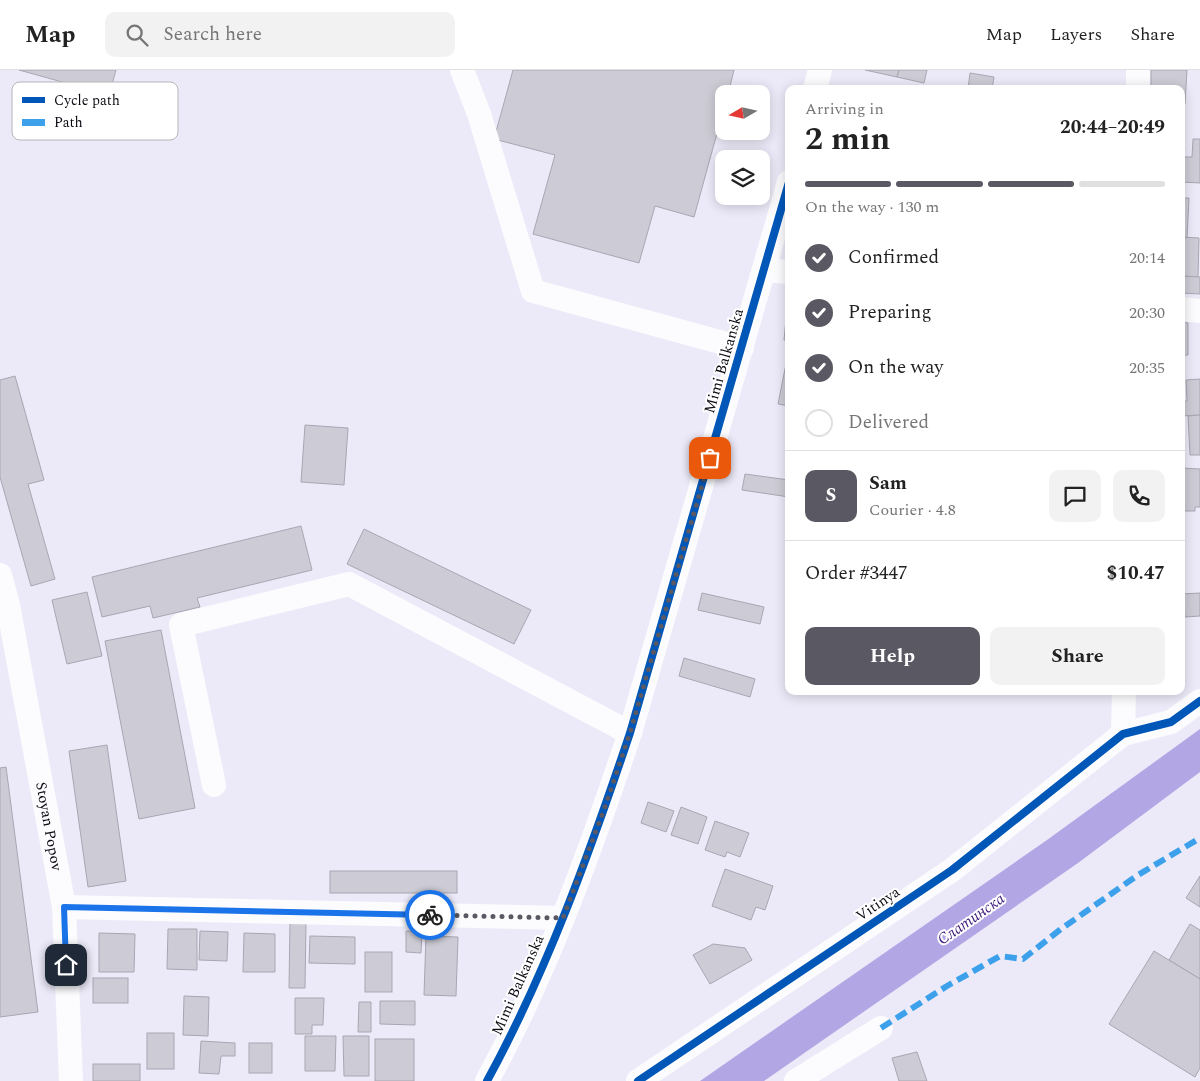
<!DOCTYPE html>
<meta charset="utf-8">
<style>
:root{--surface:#fff;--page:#f2f2f2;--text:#222;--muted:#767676;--line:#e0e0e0;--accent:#5a5862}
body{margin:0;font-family:Spectral,serif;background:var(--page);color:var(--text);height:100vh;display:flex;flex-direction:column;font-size:19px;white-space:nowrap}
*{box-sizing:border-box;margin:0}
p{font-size:16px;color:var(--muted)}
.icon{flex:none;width:28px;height:28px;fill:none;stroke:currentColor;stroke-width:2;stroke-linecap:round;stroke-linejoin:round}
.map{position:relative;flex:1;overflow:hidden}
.drawer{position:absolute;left:785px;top:15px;width:400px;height:610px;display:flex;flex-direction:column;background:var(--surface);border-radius:10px;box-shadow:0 2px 12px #0003}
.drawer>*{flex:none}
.needle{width:32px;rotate:261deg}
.fabs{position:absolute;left:715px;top:15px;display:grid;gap:10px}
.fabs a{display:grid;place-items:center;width:55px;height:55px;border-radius:10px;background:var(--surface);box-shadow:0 2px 12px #0003;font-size:25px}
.pin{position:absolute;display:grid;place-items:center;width:42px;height:42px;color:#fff;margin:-21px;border-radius:10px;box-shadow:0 2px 8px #0006}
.courier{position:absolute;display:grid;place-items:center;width:50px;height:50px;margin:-25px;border:4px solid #1a73e8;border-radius:50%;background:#fff;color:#222;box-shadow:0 1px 6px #0007}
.summary em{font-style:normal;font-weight:700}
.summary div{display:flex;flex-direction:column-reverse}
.summary{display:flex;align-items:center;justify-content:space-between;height:85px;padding:0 20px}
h1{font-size:32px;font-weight:700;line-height:38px}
.bar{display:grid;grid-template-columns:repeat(4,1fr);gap:8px 5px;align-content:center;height:60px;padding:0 20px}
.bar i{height:6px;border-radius:4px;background:var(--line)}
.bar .selected{background:var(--accent)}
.bar p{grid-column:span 4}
.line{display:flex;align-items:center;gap:12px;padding:0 20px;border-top:1px solid var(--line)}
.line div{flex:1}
.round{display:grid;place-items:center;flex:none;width:52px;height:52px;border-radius:10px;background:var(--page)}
ol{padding:0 20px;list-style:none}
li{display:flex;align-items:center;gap:15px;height:55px}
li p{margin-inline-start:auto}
li .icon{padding:5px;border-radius:50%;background:var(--accent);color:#fff;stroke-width:4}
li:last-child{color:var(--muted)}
li i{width:28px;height:28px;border:2px solid var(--line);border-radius:50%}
.cta{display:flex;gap:10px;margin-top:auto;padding:10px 20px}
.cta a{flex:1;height:58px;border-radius:10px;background:var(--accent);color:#fff;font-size:20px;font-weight:700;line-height:58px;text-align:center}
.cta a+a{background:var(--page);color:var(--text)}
header{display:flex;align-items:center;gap:30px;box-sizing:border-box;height:70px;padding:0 25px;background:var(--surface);border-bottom:1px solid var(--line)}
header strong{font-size:24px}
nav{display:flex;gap:28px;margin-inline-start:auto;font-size:18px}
.search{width:350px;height:45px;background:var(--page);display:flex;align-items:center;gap:12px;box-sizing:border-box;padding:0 18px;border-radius:10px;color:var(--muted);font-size:19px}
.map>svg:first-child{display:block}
.water{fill:#b3a6e5}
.building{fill:#cdccd6;stroke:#a8a6b2}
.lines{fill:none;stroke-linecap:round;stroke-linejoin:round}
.minor{stroke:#fcfcfe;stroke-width:24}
.quiet{stroke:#3ca1ea;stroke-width:6;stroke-dasharray:12 6;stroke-linecap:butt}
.cycleway-casing{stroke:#fff;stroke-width:11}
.cycleway{stroke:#0057b8;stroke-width:8}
.done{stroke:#5a5862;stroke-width:5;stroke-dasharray:0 9}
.route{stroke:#1a73e8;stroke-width:6}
.labels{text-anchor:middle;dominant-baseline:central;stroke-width:4;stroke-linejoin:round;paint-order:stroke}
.street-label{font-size:15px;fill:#0c0a12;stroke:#fff}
.water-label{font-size:16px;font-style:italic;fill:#3d1b7c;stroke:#fff}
.key{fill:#fff;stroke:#b6b6b8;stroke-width:1}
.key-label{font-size:14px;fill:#0c0a12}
</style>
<header>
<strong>Map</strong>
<div class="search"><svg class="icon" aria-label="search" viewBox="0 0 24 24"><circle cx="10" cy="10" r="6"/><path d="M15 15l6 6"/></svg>Search here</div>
<nav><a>Map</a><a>Layers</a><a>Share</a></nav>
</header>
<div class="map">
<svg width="1200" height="1011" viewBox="0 0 1200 1011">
<rect width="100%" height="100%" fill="#eceaf8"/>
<!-- water -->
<path class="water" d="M1200,659v43l-122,91 -314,218h-64l347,-241z"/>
<!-- building -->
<g class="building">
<path d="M19,0h97l-7,25z"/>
<path d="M513,0h221l-6,24h-4v14l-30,109 -39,-11 -16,57 -106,-29 22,-79 -61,-16z"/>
<path d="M865,0h34l-2,7z"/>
<path d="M899,0h28l-3,13 -27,-6z"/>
<path d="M1151,0h36l-2,34 -4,-1v-14h-30z"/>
<path d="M970,3l24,4 -2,12h-24z"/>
<path d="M1193,69h7v44l-19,-1v-25h11z"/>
<path d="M1181,128h8l-2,40 -6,-1z"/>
<path d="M1181,167l18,1 -1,39 -17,-1z"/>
<path d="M1181,206l19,1v17l-19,-1z"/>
<path d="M788,227l1,1v43l-5,-1z"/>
<path d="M1181,252l7,1v32h-7z"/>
<path d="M786,294l3,1v41l-11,-2z"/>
<path d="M15,306l29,104 -16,4 27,95 -24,7 -31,-109v-97z"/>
<path d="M1200,309v36l-19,1v-14l6,-1 -1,-21z"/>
<path d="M1200,345v40h-10l-2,-39z"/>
<path d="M305,355l43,3 -4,57 -43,-3z"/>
<path d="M1181,398l19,1v38h-5v4h-14z"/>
<path d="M745,404l44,6v17l-47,-7z"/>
<path d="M301,456l11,44 -115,28 3,9 -47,11 -3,-12 -48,11 -10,-40z"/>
<path d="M364,459l167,81 -17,34 -167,-80z"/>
<path d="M87,522l15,64 -35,8 -15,-64z"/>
<path d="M702,523l62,14 -4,17 -62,-14z"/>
<path d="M1200,523v23l-15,1 -1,-8h-3v-15z"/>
<path d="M161,560l34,178 -56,11 -34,-178z"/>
<path d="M684,588l71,21 -5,18 -71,-21z"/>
<path d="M107,675l19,136 -38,6 -19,-136z"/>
<path d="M6,697l32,245 -38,5v-249z"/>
<path d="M648,732l26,9 -8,21 -25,-9z"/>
<path d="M681,737l26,10 -9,27 -27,-9z"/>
<path d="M715,751l34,12 -9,24 -13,-5 -2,5 -20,-7z"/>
<path d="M725,799l48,17 -8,24 -9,-3 -5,13 -39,-14z"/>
<rect x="330" y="801" width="127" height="22"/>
<path d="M1200,806v31l-14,-9z"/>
<path d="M290,852h16l-1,66h-16z"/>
<path d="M1190,854l10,6v49l-31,-19z"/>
<path d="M168,859h29v41l-30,-1z"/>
<path d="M200,861l28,1 -1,29 -28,-1z"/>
<path d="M406,861h16l-1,22 -15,-1z"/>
<path d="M99,863l36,1 -1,38h-35z"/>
<path d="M244,863l31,1v38h-32z"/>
<path d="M310,866l45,1v27l-46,-1z"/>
<path d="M426,866l32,1 -2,59 -32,-1z"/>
<path d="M713,874l32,4 7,12 -42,24 -17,-29z"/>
<path d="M1154,881l46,28v89l-5,9 -86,-53z"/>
<rect x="365" y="882" width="27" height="40"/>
<rect x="93" y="908" width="35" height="25"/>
<path d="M184,926l25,1 -1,39 -25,-1z"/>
<path d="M295,928h29l-1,27h-11v9h-17z"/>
<path d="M380,931h35v24l-35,-1z"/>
<path d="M359,932h12v30h-13z"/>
<rect x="147" y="963" width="27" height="36"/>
<path d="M305,966h31l-1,35h-30z"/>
<path d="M343,966h26v40h-25z"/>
<rect x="375" y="969" width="39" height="42"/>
<path d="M201,971l34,2v13h-14l-2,18 -20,-1z"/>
<rect x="249" y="973" width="23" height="30"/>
<path d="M917,982l10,29h-28l-7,-23z"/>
<rect x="93" y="994" width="47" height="17"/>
</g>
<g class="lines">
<!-- minor -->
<g class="minor">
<path d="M462,0l17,44 54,177 209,57"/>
<path d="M815,19l5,-19"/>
<path d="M1138,19v-19"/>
<path d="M764,200l25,2"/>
<path d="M1181,239l19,2"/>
<path id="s1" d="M0,505l8,30 56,302 7,174"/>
<path d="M1123,664l1,-43"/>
<path d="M214,715l-33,-160 168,-41 281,149"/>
<path d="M64,837l499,11"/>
<path d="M487,1011c60,-110 103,-229 143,-348l159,-551"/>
<path d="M638,1011l314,-211 171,-136 48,-12 29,-21"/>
<path d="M796,1011l85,-53"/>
</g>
<!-- quiet -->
<path class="quiet" d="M881,958l66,-42 53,-30 23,3 38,-30 77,-54 62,-37"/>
<!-- cycleway casing -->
<g class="cycleway-casing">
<g id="cycleway">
<path d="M487,1011c60,-110 103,-229 143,-348l159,-551"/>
<path d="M638,1011l314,-211 171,-136 48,-12 29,-21"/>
</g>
</g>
<!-- cycleway -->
<use href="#cycleway" class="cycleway"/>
</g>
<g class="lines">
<!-- done -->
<path class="done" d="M430,845l133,3 42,-111 25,-74 80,-275"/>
<!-- route -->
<path class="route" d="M66,895l-2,-58 366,8"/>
</g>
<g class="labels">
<!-- street labels -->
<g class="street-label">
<text transform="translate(724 291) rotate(-74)">Mimi Balkanska</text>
<text stroke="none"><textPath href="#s1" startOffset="256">Stoyan Popov</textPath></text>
<text transform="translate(878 834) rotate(-34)">Vitinya</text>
<text transform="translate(518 915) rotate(-66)">Mimi Balkanska</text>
</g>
<!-- water labels -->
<g class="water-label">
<text transform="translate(971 849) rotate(-35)">Слатинска</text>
</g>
</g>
<!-- legend -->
<rect x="12" y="12" width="166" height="58" rx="8" class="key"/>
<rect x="22" y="27" width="23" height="6" fill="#0057b8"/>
<rect x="22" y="49" width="23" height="7" fill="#3ca1ea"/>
<g class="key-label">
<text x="54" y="35">Cycle path</text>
<text x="54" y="57">Path</text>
</g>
</svg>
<div class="fabs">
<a><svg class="needle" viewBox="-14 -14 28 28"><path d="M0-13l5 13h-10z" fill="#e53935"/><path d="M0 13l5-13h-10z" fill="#767676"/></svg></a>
<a><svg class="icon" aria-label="layers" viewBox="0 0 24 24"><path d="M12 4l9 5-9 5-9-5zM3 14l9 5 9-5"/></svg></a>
</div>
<div class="pin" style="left:710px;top:388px;background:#ea580c"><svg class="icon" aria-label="bag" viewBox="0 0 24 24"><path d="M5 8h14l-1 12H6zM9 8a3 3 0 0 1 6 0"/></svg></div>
<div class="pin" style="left:66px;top:895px;background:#1f2937"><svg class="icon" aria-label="home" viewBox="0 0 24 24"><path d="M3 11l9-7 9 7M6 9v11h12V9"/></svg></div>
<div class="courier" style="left:430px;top:845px"><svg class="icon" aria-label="bike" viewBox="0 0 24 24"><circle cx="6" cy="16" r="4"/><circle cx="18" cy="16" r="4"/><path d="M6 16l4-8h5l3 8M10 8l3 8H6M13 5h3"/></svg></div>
<section class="drawer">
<div class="summary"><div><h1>2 min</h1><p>Arriving in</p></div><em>20:44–20:49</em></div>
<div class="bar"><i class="selected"></i><i class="selected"></i><i class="selected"></i><i></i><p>On the way · 130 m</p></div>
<ol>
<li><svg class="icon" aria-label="check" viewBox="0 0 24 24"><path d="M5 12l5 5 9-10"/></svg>Confirmed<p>20:14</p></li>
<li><svg class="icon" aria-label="check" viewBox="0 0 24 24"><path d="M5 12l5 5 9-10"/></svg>Preparing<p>20:30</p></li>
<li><svg class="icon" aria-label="check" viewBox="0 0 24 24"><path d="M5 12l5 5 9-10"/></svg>On the way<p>20:35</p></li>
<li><i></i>Delivered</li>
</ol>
<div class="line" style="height:90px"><b class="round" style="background:var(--accent);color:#fff">S</b><div><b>Sam</b><p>Courier · 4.8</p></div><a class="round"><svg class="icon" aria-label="chat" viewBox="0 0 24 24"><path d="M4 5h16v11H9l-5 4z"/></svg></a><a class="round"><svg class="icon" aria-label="phone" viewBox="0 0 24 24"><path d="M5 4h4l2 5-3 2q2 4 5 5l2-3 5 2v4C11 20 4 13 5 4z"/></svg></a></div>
<div class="line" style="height:65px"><div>Order #3447</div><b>$10.47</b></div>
<div class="cta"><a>Help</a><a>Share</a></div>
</section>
</div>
